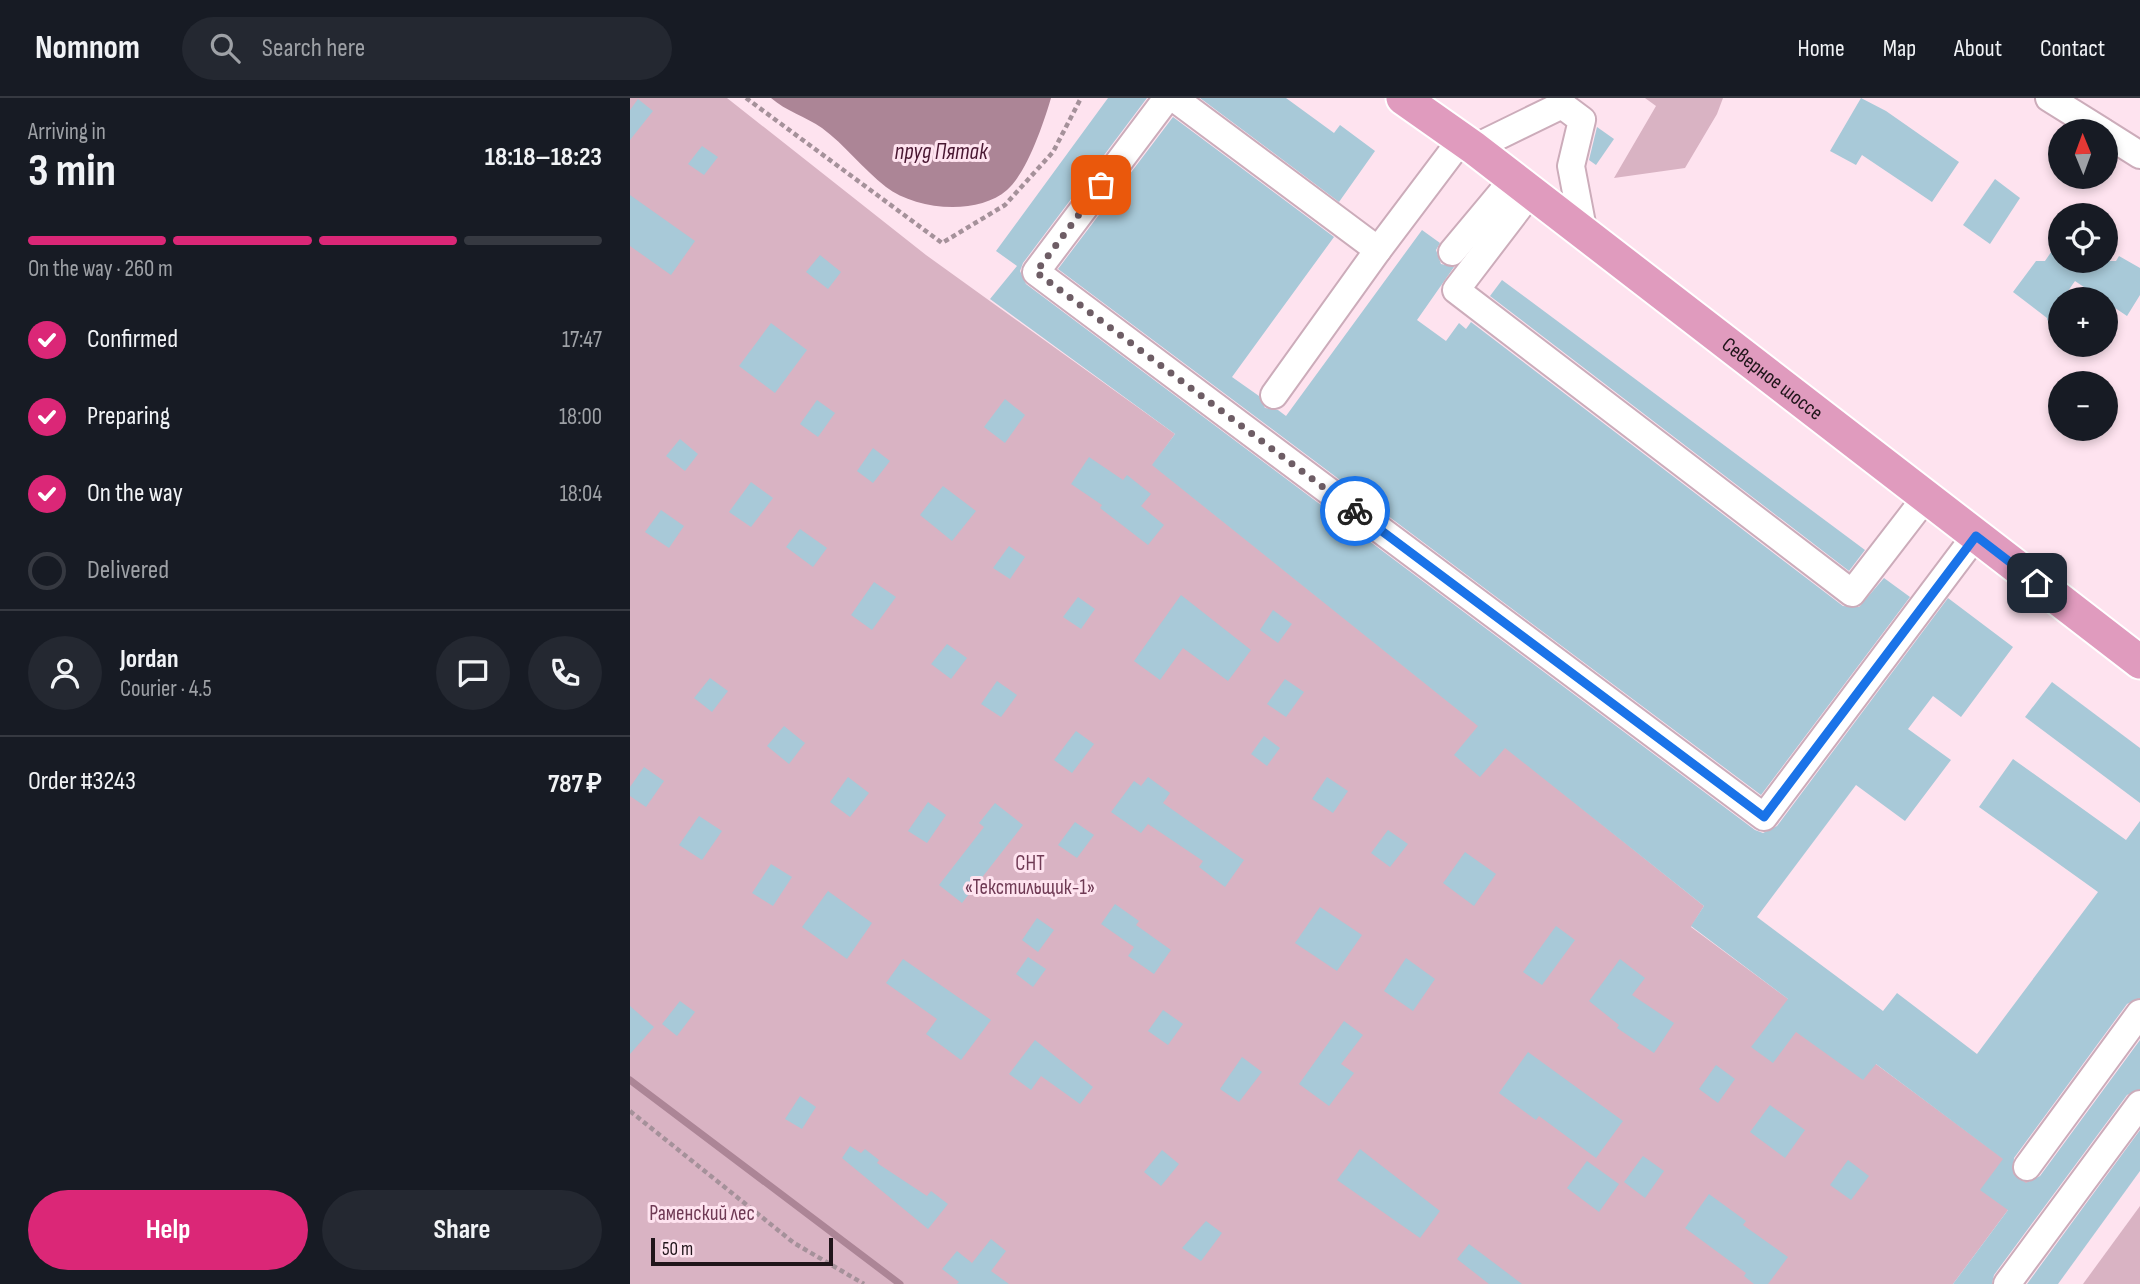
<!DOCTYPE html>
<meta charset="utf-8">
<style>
:root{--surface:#171b24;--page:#242831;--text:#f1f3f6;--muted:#9ea1a6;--line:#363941;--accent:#db2777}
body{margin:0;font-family:"Sofia Sans Condensed",sans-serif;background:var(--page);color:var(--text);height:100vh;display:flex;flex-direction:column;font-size:26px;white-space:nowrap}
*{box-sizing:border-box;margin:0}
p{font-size:23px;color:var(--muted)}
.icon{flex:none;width:38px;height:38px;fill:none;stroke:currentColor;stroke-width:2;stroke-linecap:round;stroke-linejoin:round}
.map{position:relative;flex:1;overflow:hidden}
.panel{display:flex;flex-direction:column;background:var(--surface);width:630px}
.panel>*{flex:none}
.needle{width:46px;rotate:359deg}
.tools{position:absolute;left:1418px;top:21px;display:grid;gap:14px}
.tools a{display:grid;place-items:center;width:70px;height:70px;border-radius:50%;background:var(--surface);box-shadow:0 4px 10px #0003;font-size:35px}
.scale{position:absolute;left:21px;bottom:18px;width:182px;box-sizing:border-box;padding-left:7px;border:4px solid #20151a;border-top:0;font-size:19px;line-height:24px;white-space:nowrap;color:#20151a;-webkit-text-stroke:5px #fee3ef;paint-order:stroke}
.pin{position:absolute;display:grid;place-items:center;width:60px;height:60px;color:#fff;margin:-30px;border-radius:14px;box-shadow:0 4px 10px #0006}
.courier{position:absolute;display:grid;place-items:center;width:70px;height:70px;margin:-35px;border:5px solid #1a73e8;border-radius:50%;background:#fff;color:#222;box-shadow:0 2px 9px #0007}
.head em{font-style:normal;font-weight:700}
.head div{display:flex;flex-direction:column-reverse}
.head{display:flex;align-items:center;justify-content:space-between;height:119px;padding:0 28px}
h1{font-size:46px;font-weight:700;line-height:52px}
.bar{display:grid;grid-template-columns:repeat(4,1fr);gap:10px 7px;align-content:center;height:84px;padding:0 28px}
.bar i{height:9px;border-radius:5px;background:var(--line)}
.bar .on{background:var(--accent)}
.bar p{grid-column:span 4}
.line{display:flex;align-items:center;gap:18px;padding:0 28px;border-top:2px solid var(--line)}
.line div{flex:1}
.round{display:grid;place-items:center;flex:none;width:74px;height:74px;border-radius:37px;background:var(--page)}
ol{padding:0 28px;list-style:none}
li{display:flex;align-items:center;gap:21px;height:77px}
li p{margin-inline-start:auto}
li .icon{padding:7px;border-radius:50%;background:var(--accent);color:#fff;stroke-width:4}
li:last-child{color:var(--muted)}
li i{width:38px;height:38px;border:4px solid var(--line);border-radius:50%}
.primary-button{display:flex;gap:14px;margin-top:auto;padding:14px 28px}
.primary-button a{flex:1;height:80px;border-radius:42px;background:var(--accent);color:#fff;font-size:28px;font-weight:700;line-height:80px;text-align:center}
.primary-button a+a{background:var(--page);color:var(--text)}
header{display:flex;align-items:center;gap:42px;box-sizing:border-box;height:98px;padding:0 35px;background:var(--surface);border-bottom:2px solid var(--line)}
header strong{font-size:33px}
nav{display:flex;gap:38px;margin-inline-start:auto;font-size:24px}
.search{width:490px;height:63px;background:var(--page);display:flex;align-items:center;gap:18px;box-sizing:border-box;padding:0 24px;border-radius:38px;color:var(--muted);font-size:26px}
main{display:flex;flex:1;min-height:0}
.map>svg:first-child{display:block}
.green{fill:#d9b3c3}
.water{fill:#ac8596}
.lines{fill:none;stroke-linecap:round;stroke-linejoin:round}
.stream{stroke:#ac8596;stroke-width:7}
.building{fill:#a8c9d8}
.minor-casing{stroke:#ccacba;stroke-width:30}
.major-casing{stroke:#fff;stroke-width:37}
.path{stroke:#a5919a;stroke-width:4.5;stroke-dasharray:5 3.5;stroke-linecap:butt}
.minor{stroke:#fff;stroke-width:26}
.major{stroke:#e09bbe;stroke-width:33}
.done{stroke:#6e5d65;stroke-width:7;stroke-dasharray:0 12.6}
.route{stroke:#1a73e8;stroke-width:9}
.labels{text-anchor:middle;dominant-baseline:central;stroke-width:6;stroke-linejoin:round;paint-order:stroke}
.street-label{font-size:21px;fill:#20151a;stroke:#fee3ef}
.park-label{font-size:21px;fill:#6f3a54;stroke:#fee3ef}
.water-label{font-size:23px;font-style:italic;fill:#4a1832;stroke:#fee3ef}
</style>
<header>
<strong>Nomnom</strong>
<div class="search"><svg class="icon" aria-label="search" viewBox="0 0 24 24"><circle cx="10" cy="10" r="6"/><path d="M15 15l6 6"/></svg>Search here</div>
<nav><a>Home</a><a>Map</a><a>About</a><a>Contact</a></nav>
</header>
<main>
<section class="panel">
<div class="head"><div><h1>3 min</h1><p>Arriving in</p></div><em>18:18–18:23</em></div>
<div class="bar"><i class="on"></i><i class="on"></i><i class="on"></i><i></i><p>On the way · 260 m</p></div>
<ol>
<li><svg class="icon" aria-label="check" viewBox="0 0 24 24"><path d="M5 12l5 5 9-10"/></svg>Confirmed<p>17:47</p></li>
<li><svg class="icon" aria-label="check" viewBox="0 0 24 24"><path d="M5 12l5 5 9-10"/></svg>Preparing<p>18:00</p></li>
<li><svg class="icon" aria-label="check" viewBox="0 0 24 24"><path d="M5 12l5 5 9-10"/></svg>On the way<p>18:04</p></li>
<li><i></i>Delivered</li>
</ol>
<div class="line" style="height:126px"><a class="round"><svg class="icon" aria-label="person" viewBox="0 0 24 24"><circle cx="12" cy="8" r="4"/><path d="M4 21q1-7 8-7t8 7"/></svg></a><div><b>Jordan</b><p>Courier · 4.5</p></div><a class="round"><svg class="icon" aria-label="chat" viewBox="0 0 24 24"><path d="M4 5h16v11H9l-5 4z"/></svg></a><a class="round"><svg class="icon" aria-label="phone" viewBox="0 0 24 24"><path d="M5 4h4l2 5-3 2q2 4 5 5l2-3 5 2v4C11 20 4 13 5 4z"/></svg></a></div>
<div class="line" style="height:91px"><div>Order #3243</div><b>787 ₽</b></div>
<div class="primary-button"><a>Help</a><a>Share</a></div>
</section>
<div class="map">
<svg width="1510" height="1186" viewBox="0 0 1510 1186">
<rect width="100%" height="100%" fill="#fee3ef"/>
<!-- green -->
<g class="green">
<path d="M0,0h97l199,157 249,179 -22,31 551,441 -13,21 340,252 -78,105h-1323z"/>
<path d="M1015,0h78l-6,16 -32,54 -71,10 42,-72z"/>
<path d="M1510,1108v78h-57z"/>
</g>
<!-- water -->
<path class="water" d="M141,0h280c-7,24 -24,75 -44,92 -30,26 -91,20 -121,-3 -23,-18 -41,-42 -64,-59 -16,-11 -36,-17 -51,-30z"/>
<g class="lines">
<!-- stream -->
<path class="stream" d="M0,982l270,204"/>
</g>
<!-- building -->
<g class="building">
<path d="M478,0h39l-124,165 -3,8 6,13 729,546 8,3 14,-7 171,-228 65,49 -52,70 -28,-21 -25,33 43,31 -46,61 -49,-36 -99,132 126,94 14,-18 80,61 121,-162 -119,-85 34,-48 113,81 14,-19v177l-13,6 -113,154 -1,16 13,9 14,-7 100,-136v49l-13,6 -133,180 -2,9h-39l55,-74 -28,-20 23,-31 -127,-95 -13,16 -67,-48 -23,31 -22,-16 37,-48 -97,-73 13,-20 -199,-158 -25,29 -26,-22 24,-29 -326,-261 23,-31 -185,-135 27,-33 -21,-15z"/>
<path d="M570,0h86l48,35 6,-8 35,26 -36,51z"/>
<path d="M1231,0l25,13 73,51 -27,40 -70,-47 -6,10 -26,-14z"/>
<path d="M8,1l15,12 -23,29v-30z"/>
<path d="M543,19l161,120 -102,140 27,19 6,12 13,2 8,6 136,-186 18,13 -4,7 5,14 13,3 -37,53 29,21 13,-18 7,6 5,-7 372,284 16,1 25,-29 26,19 -149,198 -703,-526z"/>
<path d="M967,29l17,12 -18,26 -7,-5z"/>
<path d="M72,48l16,11 -14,18 -16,-11z"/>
<path d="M1365,81l25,19 -30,46 -27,-19z"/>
<path d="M0,97l65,46 -24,34 -41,-29z"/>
<path d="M1430,141v22h56l3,-5 21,12v27l-13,21 -52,-35 -28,40v-3l-34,-26 23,-31h9z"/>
<path d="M190,157l21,17 -13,17 -22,-17z"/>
<path d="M872,182l363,270 -16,21 -359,-275z"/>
<path d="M141,225l36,27 -32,43 -36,-27z"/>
<path d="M375,301l20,16 -20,28 -21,-16z"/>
<path d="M187,302l18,13 -17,24 -18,-13z"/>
<path d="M50,341l18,15 -13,17 -19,-15z"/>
<path d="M243,350l17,13 -17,22 -16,-12z"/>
<path d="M459,359l34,23 4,-5 24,19 -10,12 23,19 -16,20 -48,-37 2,-3 -31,-21z"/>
<path d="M121,384l22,16 -22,29 -22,-15z"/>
<path d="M313,388l33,25 -24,30 -32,-26z"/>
<path d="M31,412l23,16 -15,22 -24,-16z"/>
<path d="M170,431l27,19 -14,19 -27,-20z"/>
<path d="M379,448l16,11 -15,22 -17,-11z"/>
<path d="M244,484l22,15 -24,33 -21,-15z"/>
<path d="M551,497l70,55 -23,31 -45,-33 -23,32 -26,-19z"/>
<path d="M448,499l17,12 -14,20 -18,-12z"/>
<path d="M643,512l19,14 -14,19 -18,-13z"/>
<path d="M317,546l20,14 -16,21 -20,-15z"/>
<path d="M80,580l18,13 -16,21 -18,-14z"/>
<path d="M655,581l19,13 -18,25 -19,-13z"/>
<path d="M367,583l20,14 -16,22 -20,-13z"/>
<path d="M1422,584l88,66v55l-115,-86z"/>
<path d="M154,628l21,17 -16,21 -22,-18z"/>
<path d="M446,633l18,13 -22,29 -18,-13z"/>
<path d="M634,638l16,12 -13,18 -16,-12z"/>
<path d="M14,669l20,14 -18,26 -16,-11v-9z"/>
<path d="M218,679l21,16 -19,24 -20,-15z"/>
<path d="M518,679l22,16 -7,10 81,57 -19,27 -26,-20 4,-6 -55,-37 -7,9 -30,-21 23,-31 7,5z"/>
<path d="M697,679l21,14 -15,22 -21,-14z"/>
<path d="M298,704l18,13 -19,28 -19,-12z"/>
<path d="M365,705l28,22 -61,78 -23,-18 45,-58 -5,-4z"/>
<path d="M69,718l23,15 -20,29 -23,-15z"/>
<path d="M445,724l19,13 -17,23 -19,-13z"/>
<path d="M758,732l20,14 -18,23 -19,-14z"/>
<path d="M835,754l31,22 -22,32 -31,-23z"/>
<path d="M141,766l21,13 -19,29 -21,-13z"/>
<path d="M198,793l44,32 -25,36 -45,-32z"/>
<path d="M485,806l24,17 -3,4 35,25 -17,24 -26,-18 6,-9 -33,-23z"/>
<path d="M690,809l42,28 -25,36 -42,-28z"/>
<path d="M407,820l17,12 -16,22 -16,-12z"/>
<path d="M926,828l19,14 -33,45 -19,-13z"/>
<path d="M398,859l18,12 -13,18 -17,-13z"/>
<path d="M776,860l29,21 -22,32 -29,-20z"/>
<path d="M273,861l88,61 -30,40 -35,-26 11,-15 -51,-36z"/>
<path d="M990,861l25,19 -13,17 42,28 -20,30 -37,-25 2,-3 -30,-24z"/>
<path d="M50,903l15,11 -18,24 -15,-12z"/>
<path d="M0,908l24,21 -24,27z"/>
<path d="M533,912l20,14 -15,21 -20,-14z"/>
<path d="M714,923l19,14 -22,29 13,9 -25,33 -30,-22z"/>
<path d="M405,942l58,47 -13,17 -39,-28 -10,14 -22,-16z"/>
<path d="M898,954l95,69 -27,37 -57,-42 -3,4 -37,-27z"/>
<path d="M612,959l20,15 -23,30 -19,-13z"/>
<path d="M1086,967l19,14 -17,24 -19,-14z"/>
<path d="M170,998l16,11 -14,22 -17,-10z"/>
<path d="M1140,1007l35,25 -20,28 -35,-26z"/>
<path d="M1510,1032v41l-82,113h-31z"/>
<path d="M220,1048l11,7 4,-4 14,11 -2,3 50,33 4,-5 17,13 -20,25 -86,-71z"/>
<path d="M730,1051l80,62 -20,27 -83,-58z"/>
<path d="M532,1052l17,14 -18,22 -17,-14z"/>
<path d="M1013,1058l21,15 -19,27 -21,-16z"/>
<path d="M1218,1062l21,16 -18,24 -21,-15z"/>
<path d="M957,1063l32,23 -20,28 -32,-24z"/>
<path d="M1079,1096l37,27 -3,4 45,32 -20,27h-14l-10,-8 2,-3 -61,-45z"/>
<path d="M576,1123l16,12 -21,28 -19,-13z"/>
<path d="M361,1141l15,12 -15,20 18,13h-52l2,-2 -17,-13 15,-18 15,12z"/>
<path d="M839,1146l53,40h-33l-32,-25z"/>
</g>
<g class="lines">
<!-- minor casing -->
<g class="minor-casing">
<g id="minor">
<path d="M537,0l-131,174 728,545 212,-282"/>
<path d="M544,0l204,152 83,-110"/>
<path d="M1419,0l53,33"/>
<path d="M1475,35l35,22"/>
<path d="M844,50l88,-43 20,15 -11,46 13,68"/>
<path d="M900,95l-74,97 396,303 74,-96"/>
<path d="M822,154l61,-73"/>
<path d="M644,297l104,-145"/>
<path d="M1397,1069l113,-154"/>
<path d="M1377,1186l133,-180"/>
</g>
</g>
<!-- major casing -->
<g class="major-casing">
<g id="major">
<path id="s1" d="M773,0l71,50 666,514"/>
</g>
</g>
<!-- path -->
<g class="path">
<path d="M116,0l196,145 63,-38 48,-53 28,-54"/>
<path d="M0,1013l164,132 70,41"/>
</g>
<!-- minor -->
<use href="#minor" class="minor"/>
<!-- major -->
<use href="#major" class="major"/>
</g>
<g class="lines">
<!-- done -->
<path class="done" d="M471,87l-65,87 319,239"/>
<!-- route -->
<path class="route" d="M725,413l409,306 212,-281 61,47"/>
</g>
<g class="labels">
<!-- street labels -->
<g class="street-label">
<text stroke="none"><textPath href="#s1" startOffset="464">Северное шоссе</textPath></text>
</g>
<!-- park labels -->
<g class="park-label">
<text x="400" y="765">СНТ<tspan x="400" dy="24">«Текстильщик-1»</tspan></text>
<text x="72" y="1115">Раменский лес</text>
</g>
<!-- water labels -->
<g class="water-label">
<text x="311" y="54">пруд Пятак</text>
</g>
</g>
</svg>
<div class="tools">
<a><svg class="needle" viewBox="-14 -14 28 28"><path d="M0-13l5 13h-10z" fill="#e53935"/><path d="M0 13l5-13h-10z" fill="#9ea1a6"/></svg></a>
<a><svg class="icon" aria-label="locate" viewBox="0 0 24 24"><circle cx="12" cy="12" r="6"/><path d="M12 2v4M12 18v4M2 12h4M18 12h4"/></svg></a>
<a>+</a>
<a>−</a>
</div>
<div class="scale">50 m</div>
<div class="pin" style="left:471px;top:87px;background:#ea580c"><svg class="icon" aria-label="bag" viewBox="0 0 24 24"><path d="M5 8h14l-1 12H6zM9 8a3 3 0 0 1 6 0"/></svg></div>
<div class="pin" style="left:1407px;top:485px;background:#1f2937"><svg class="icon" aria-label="home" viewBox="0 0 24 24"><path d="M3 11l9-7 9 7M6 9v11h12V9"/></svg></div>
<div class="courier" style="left:725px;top:413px"><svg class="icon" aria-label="bike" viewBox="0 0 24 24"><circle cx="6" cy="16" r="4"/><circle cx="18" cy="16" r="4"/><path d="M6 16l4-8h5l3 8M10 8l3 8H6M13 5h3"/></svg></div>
</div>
</main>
